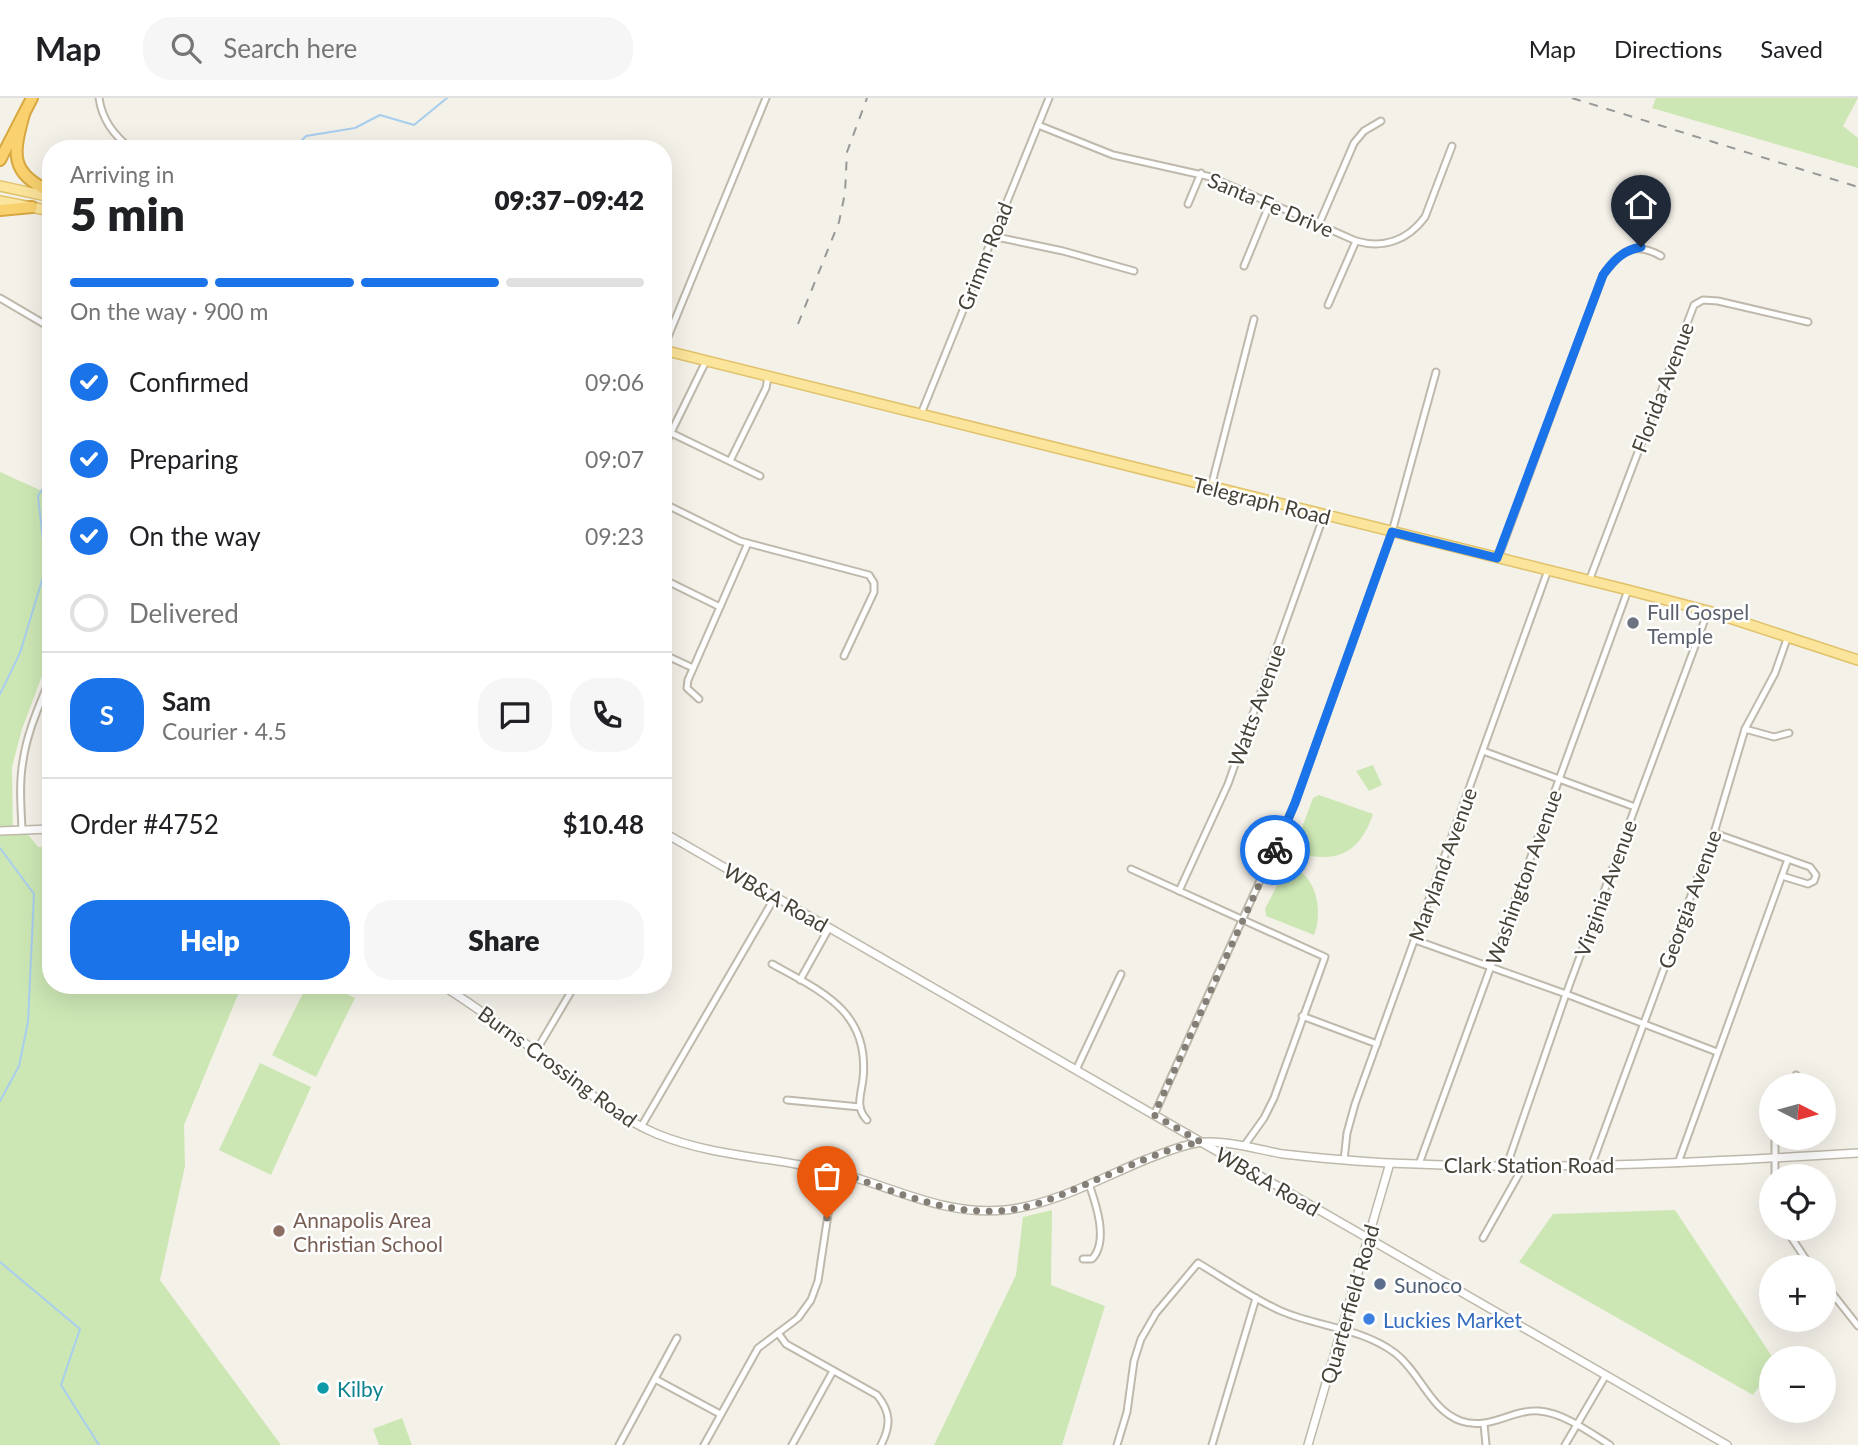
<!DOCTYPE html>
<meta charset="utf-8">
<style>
:root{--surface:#fff;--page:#f6f6f6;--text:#202124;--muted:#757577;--line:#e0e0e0;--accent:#1a73e8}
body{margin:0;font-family:Lato,sans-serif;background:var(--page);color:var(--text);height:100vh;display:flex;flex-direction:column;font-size:26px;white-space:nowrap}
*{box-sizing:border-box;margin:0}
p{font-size:23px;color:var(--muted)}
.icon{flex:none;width:38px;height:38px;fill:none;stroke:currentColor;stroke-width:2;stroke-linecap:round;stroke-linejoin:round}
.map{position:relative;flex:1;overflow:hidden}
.details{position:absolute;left:42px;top:42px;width:630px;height:854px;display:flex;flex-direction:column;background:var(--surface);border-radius:28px;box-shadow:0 7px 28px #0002}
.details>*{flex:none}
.needle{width:46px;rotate:96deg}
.fabs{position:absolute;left:1759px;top:975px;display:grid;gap:14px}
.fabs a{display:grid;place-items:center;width:77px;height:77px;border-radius:50%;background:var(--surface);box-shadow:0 7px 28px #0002;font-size:35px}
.pin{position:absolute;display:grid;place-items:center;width:60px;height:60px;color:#fff;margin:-72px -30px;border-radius:50% 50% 50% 0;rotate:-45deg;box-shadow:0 0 7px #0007}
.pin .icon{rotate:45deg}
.courier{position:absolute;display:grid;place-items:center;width:70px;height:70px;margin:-35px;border:5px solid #1a73e8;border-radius:50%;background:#fff;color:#222;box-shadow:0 2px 9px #0007}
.head em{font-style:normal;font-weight:800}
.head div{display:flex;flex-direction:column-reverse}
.head{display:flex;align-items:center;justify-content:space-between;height:119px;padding:0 28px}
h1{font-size:46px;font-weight:800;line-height:52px}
.bar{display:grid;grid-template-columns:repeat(4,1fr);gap:10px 7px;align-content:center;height:84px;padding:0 28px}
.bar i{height:9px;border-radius:5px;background:var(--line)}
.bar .active{background:var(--accent)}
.bar p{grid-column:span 4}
.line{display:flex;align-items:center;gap:18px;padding:0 28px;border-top:2px solid var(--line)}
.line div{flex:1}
.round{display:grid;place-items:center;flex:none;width:74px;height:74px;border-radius:28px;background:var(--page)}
ol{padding:0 28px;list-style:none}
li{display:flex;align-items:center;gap:21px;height:77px}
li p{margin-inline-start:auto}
li .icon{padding:7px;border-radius:50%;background:var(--accent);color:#fff;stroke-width:4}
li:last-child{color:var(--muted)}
li i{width:38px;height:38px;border:4px solid var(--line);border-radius:50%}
.primary-button{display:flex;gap:14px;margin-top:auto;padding:14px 28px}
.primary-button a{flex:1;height:80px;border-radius:28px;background:var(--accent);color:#fff;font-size:28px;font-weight:800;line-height:80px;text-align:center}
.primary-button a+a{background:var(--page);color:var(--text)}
header{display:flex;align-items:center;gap:42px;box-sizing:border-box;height:98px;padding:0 35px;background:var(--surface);border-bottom:2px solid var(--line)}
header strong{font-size:33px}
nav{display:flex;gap:38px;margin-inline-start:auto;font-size:24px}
.search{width:490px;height:63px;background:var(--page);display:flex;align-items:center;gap:18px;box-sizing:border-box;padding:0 24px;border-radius:28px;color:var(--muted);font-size:26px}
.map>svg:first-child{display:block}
.green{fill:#cde7b4}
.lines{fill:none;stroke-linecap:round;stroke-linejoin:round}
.stream{stroke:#a8ceee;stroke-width:2}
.minor-casing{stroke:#bfb9ac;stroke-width:9}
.tertiary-casing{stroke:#bfb9ac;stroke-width:10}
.primary-casing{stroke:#e0c26b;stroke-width:12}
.motorway-casing{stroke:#d8a73f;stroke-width:14}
.minor{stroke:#fff;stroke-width:5}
.tertiary{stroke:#fff;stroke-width:7}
.primary{stroke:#fbe49b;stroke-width:9}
.motorway{stroke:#f9d26f;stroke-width:10}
.rail{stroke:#989898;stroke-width:2;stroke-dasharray:9 9;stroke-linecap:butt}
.done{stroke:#847f76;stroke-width:7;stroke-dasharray:0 12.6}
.route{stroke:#1a73e8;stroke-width:9}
.worship-dot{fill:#6b7280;stroke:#fff;stroke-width:2.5}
.education-dot{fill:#8d6e63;stroke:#fff;stroke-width:2.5}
.service-dot{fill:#5c6f8a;stroke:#fff;stroke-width:2.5}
.shop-dot{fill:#3f7fe0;stroke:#fff;stroke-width:2.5}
.culture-dot{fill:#0f9aa8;stroke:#fff;stroke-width:2.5}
.labels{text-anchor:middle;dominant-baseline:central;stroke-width:5;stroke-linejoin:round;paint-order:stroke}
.street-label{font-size:21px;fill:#474238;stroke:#fff}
.worship-label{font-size:21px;fill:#5b616d;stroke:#fff;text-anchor:start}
.education-label{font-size:21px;fill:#785e54;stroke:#fff;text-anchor:start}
.service-label{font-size:21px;fill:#4e5e75;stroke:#fff;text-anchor:start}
.shop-label{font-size:21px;fill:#366cbe;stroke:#fff;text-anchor:start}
.culture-label{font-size:21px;fill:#0d838f;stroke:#fff;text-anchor:start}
</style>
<header>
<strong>Map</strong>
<div class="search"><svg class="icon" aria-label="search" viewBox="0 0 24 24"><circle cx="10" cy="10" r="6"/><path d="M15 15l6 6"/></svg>Search here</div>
<nav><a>Map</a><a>Directions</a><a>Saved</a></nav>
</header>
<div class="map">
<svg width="1858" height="1347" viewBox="0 0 1858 1347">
<rect width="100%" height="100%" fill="#f4f1e9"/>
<!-- green -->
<g class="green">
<path d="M1656,0h202l-15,28 15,12v30l-206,-60z"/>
<path d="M0,374l51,23v157l-29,77 -10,38 1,68 14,-2 11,14 13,-1v139h191l-58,140 1,41 -25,114 121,165h-281z"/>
<path d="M1373,667l9,20 -13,6 -13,-20z"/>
<path d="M1319,697l54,19c-14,42 -40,50 -80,38l20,-54z"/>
<path d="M1288,766c6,4 15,8 19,14 12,14 14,40 7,57l-48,-19 -1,-7z"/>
<path d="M307,887h24l24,13 -39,79 -44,-22z"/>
<path d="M260,965l51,24 -40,88 -52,-25z"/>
<path d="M1052,1112l-1,75 54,21 -43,139h-128l82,-170 7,-58z"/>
<path d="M1675,1112l98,148 -2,12 -18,25 -234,-133 34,-48z"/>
<path d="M402,1320l10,27h-33l-6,-16z"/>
</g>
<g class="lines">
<!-- stream -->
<g class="stream">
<path d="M294,51l12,-13 49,-8 25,-13 34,10 33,-27"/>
<path d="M0,596l20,-41 26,-86 -8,-71 13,-21"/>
<path d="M0,750l34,46 -6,128 -9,44 -19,35"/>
<path d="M0,1164l80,67 -19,56 38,60"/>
</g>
<!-- minor casing -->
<g class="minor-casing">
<g id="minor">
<path d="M99,0c3,22 15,37 32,51"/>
<path d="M1038,27l75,30 98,22 145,64c28,8 52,-1 69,-24l27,-71"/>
<path d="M1188,106l13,-31"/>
<path d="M1319,126l35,-81 10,-12 17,-10"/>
<path d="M992,138l71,15 71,20"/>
<path d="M1244,168l26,-63"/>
<path d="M0,200l51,30"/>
<path d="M1328,207l28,-64"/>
<path d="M663,251l103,-251"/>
<path d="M921,316l128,-316"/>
<path d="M663,331l97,47"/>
<path d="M663,351l43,-88"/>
<path d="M730,363l36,-73 2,-11"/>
<path d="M1211,389l43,-168"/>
<path d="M663,405l77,38 129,34 5,8v9l-30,64"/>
<path d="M1498,460l105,-283c17,-23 30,-35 58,-19"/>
<path d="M663,481l57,28"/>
<path d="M1589,483l105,-276 9,-5 15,1 90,21"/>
<path d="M663,556l30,14"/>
<path d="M699,601l-12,-11 1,-8 60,-137"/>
<path d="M1745,631l29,8 15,-4"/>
<path d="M1483,653l152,56"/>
<path d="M22,731c-1,-23 -3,-46 1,-68 4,-29 17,-57 28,-85"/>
<path d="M1714,735l96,34 6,8 -2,6 -6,3 -26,-8"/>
<path d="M1131,771l194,88 -51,141 -10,20 -20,28"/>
<path d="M1179,793l49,-107 96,-269"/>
<path d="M1415,842l151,54 151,58"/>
<path d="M772,866c51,28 98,48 91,115 -2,17 -8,28 4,41"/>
<path d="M800,882l29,-52"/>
<path d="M1302,918l75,28"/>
<path d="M536,953l39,-66"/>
<path d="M1076,972l45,-96"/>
<path d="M1792,987l4,-10"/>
<path d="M787,1002l73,7"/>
<path d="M1154,1017l141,-312 97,-271 44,-160"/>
<path d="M641,1029l134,-230"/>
<path d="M1775,1040v38"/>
<path d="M1344,1062l3,-27 8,-29 193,-534"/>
<path d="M1678,1065l110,-304"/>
<path d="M1419,1066l209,-574"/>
<path d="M1592,1066l122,-331 31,-104 30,-56 13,-37"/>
<path d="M1507,1067l59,-171 142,-383"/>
<path d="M1785,1130l26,39"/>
<path d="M1483,1140l41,-73"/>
<path d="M1083,1161h9c17,-18 4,-55 -3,-75"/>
<path d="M1824,1185l34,43"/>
<path d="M778,1235l8,11 91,51c14,17 14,31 4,50"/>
<path d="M655,1281l65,35"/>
<path d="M1484,1326l2,21"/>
<path d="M619,1347l58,-107"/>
<path d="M704,1347l54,-97 40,-30 13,-18 7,-19 11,-73 11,-35"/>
<path d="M792,1347l41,-74"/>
<path d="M1117,1347l10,-33 7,-51 7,-22 15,-26 42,-50c27,16 54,35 83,48 37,16 81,17 114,42 25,19 35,57 66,68 28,10 51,-12 78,-10 25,2 50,21 71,34"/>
<path d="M1212,1347l44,-147"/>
<path d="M1565,1347l41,-70"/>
</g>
</g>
<!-- tertiary casing -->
<g class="tertiary-casing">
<g id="tertiary">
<path d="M0,733l51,-2"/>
<path d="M663,734l1064,613"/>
<path d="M442,887c32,21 62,42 92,65 40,30 76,64 123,84 59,24 122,23 182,39 57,15 106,43 166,37 48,-5 96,-32 140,-50 21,-8 43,-18 65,-18 25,0 49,8 73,12 45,5 90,9 134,10 147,6 295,-2 441,-11"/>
<path d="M1308,1347l82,-282"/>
</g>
</g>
<!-- primary casing -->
<g class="primary-casing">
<g id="primary">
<path d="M0,88l51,11"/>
<path d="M0,103l51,10"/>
<path d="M663,252l965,240 80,21 150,49"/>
</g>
</g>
<!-- motorway casing -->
<g class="motorway-casing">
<g id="motorway">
<path d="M24,16c-11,40 -15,59 27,78"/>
<path d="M0,62l32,-62"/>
<path d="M0,112l32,-3"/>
</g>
</g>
<!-- minor -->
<use href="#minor" class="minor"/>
<!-- tertiary -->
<use href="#tertiary" class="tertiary"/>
<!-- primary -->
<use href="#primary" class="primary"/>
<!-- motorway -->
<use href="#motorway" class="motorway"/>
<!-- rail -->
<g class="rail">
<path d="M1572,0l286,89"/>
<path d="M798,226l41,-102 6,-29 2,-41 20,-54"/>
</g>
</g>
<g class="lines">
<!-- done -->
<path class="done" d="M827,1120l13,-45c59,19 117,48 181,35 24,-5 47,-16 70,-26 35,-14 72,-33 110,-40l-47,-27 121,-265"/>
<!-- route -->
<path class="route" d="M1275,752l20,-47 97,-271 105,26 106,-283c10,-14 20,-25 38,-28"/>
</g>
<!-- markers -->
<circle class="worship-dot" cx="1633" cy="525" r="7"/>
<circle class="education-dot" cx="279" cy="1133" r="7"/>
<circle class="service-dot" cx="1380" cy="1186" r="7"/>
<circle class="shop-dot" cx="1369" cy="1221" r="7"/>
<circle class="culture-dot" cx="323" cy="1290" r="7"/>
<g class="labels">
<!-- street labels -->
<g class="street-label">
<text transform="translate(1271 106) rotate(23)">Santa Fe Drive</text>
<text transform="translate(984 158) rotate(-68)">Grimm Road</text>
<text transform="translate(1662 289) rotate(-69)">Florida Avenue</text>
<text transform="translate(1262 402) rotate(14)">Telegraph Road</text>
<text transform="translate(1256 607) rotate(-70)">Watts Avenue</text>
<text transform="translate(1442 766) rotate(-70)">Maryland Avenue</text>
<text transform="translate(1523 779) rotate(-70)">Washington Avenue</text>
<text transform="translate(1605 790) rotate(-70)">Virginia Avenue</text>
<text transform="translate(776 799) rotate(30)">WB&amp;A Road</text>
<text transform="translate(1689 801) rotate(-70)">Georgia Avenue</text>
<text transform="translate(558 968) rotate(36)">Burns Crossing Road</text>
<text x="1529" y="1066">Clark Station Road</text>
<text transform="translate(1268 1083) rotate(30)">WB&amp;A Road</text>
<text transform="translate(1349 1206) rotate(-74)">Quarterfield Road</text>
</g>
<!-- worship labels -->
<g class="worship-label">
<text x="1647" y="513">Full Gospel<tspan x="1647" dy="24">Temple</tspan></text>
</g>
<!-- education labels -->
<g class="education-label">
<text x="293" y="1121">Annapolis Area<tspan x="293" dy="24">Christian School</tspan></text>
</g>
<!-- service labels -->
<g class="service-label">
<text x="1394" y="1186">Sunoco</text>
</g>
<!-- shop labels -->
<g class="shop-label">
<text x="1383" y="1221">Luckies Market</text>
</g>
<!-- culture labels -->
<g class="culture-label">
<text x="337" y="1290">Kilby</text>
</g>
</g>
</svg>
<div class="fabs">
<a><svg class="needle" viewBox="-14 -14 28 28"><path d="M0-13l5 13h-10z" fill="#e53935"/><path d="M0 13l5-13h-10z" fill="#757577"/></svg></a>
<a><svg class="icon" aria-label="locate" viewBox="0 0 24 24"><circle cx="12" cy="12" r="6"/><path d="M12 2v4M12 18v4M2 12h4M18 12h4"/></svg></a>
<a>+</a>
<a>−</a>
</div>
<div class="pin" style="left:827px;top:1120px;background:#ea580c"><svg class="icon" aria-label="bag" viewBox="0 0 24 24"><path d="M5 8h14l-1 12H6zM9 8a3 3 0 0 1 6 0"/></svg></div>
<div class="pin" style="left:1641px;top:149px;background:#1f2937"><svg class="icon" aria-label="home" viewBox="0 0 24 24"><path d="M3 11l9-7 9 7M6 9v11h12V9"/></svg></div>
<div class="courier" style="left:1275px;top:752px"><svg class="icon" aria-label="bike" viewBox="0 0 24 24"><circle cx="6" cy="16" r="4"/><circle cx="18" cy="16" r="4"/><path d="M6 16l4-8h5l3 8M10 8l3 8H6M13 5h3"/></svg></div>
<section class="details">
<div class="head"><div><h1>5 min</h1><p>Arriving in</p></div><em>09:37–09:42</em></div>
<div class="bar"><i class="active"></i><i class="active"></i><i class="active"></i><i></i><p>On the way · 900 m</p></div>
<ol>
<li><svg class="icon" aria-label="check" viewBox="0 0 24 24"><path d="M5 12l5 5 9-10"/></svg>Confirmed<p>09:06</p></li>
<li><svg class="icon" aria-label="check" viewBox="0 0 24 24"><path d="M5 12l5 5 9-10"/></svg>Preparing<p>09:07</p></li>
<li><svg class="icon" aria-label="check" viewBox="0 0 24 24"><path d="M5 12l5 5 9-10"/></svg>On the way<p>09:23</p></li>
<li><i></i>Delivered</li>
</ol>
<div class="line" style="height:126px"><b class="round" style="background:var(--accent);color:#fff">S</b><div><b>Sam</b><p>Courier · 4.5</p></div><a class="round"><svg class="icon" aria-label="chat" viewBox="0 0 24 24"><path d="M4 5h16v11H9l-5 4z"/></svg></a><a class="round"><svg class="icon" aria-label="phone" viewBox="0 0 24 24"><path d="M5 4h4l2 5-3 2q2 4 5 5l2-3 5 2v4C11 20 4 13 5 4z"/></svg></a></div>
<div class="line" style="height:91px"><div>Order #4752</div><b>$10.48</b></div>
<div class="primary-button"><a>Help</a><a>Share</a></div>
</section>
</div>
